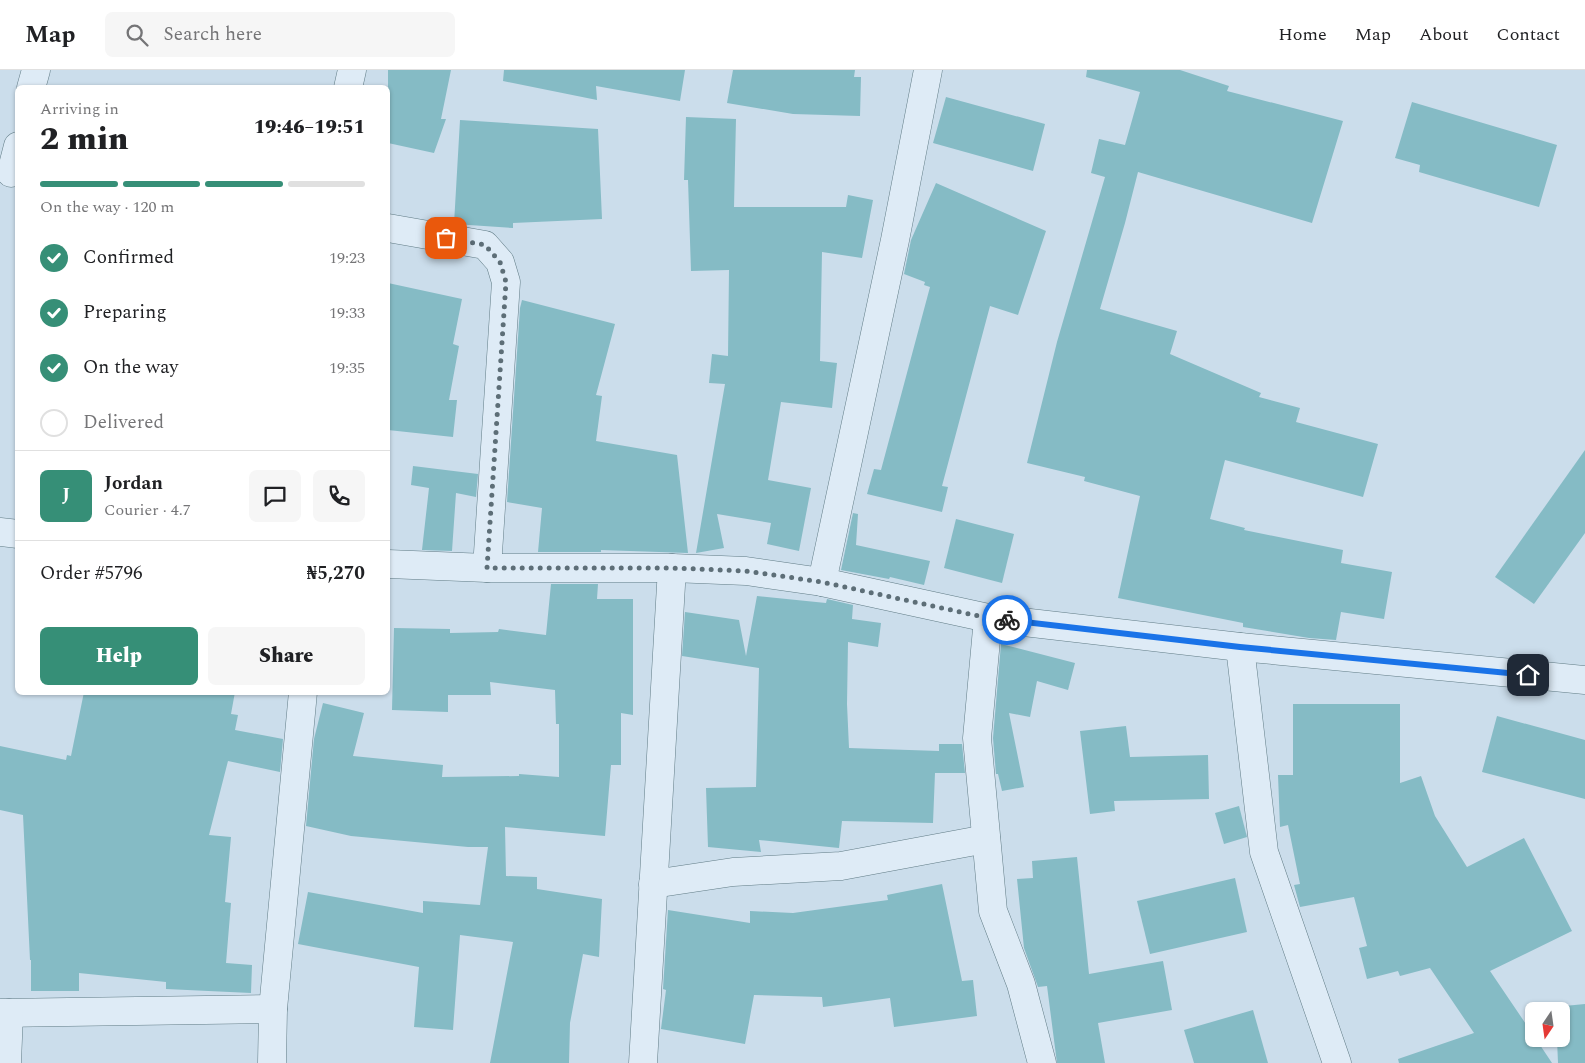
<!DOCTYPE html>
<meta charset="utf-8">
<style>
:root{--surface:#fff;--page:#f6f6f6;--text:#202124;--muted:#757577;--line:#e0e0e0;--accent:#368f77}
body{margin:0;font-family:Spectral,serif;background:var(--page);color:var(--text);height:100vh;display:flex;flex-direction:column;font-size:19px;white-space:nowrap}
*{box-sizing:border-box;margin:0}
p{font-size:16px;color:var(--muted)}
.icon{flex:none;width:28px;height:28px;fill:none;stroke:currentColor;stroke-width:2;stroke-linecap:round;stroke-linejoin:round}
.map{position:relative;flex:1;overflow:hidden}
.details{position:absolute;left:15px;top:15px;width:375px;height:610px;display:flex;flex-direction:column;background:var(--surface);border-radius:8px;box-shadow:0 1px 4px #0004}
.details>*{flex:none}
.needle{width:32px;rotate:193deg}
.fabs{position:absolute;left:1525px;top:932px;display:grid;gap:10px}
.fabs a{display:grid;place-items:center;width:45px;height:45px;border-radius:8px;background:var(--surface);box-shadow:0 1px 4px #0004;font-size:25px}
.pin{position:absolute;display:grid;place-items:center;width:42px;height:42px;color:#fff;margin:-21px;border-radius:10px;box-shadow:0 2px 8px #0006}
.courier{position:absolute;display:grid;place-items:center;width:50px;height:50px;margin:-25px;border:4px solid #1a73e8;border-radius:50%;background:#fff;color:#222;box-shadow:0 1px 6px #0007}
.head em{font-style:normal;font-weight:800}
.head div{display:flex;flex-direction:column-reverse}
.head{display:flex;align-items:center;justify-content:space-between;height:85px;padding:0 25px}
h1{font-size:32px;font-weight:800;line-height:38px}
.bar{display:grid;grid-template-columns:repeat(4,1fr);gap:8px 5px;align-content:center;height:60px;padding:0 25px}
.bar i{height:6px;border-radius:4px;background:var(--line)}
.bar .active{background:var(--accent)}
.bar p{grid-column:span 4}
.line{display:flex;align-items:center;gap:12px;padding:0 25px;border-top:1px solid var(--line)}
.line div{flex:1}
.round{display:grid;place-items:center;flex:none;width:52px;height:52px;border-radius:8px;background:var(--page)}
ol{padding:0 25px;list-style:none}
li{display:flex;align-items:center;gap:15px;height:55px}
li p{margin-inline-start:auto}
li .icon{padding:5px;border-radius:50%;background:var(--accent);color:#fff;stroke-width:4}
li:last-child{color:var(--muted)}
li i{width:28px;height:28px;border:2px solid var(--line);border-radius:50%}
.action{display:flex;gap:10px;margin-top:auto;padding:10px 25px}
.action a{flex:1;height:58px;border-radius:8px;background:var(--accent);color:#fff;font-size:20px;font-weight:800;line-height:58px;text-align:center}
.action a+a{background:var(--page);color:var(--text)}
header{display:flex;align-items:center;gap:30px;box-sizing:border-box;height:70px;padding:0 25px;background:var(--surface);border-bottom:1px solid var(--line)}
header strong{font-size:24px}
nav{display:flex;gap:28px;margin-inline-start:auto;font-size:18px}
.search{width:350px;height:45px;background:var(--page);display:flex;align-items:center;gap:12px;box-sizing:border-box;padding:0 18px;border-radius:8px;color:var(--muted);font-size:19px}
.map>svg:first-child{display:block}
.building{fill:#85bbc5}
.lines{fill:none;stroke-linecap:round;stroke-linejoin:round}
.minor-casing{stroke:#617c86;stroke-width:29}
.minor{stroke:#deebf6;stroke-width:28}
.done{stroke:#5d6e77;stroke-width:5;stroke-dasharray:0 9}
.route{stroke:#1a73e8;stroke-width:6}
</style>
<header>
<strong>Map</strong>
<div class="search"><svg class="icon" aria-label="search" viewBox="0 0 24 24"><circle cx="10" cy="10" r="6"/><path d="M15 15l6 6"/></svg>Search here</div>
<nav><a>Home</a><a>Map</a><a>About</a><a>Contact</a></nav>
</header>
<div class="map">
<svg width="1585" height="993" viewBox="0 0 1585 993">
<rect width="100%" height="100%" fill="#cbddeb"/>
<!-- building -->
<g class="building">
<path d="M388,0h63l-10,49h5l-12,34 -46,-10z"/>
<path d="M504,0h181l-5,31 -84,-15 1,14 -94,-19z"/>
<path d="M733,0h122l-1,7h7l-1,39 -67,-2 -66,-11z"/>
<path d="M1087,0h93l49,16 -2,5 116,30 -31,102 -174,-51 -13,51 -25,86 77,22 -7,23 91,39 -2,4 41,11 -4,14 82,22 -15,53 -138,-37 -15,59 35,9 -1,2 99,20 -2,13 51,9 -8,47 -43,-7 -5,28 -27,-2 -66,-11v-4l-125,-25 22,-102 -56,-15 1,-4 -58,-14 30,-121 48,-165 -14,-4 8,-34 26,6 15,-53 -54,-15z"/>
<path d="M946,27l99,27 -12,47 -100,-28z"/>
<path d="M1412,32l145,43 -18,62 -120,-35 1,-7 -25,-7z"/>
<path d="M686,47l50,2 -2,88h112l2,-12 25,5 -11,58 -40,-6 -2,109 17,2 -5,45 -51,-6 -13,78 43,8 -12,63 -32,-7 4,-21 -54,-9 7,34 -28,5 29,-169 -16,-1 3,-29 16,2 1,-86 -38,1 -3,-91h-4z"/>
<path d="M460,50l138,9 4,90 -89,4v5l-59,-4z"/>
<path d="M936,113l110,48 -28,84 -28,-9 -48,180 6,1 -6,25 -75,-18 7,-25 7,1 49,-183 -6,-2 1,-3 -21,-8 7,-34z"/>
<path d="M388,213l74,16 -9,45 6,2 -10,54h8l-4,37 -65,-7z"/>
<path d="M522,230l93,24 -19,71 6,1 -6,45 81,14 11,98 -87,-3v2h-63l4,-44 -35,-6 13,-194z"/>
<path d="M1585,380v83l-51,71 -39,-27z"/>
<path d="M413,396l65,8 -2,23 -20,-4 -4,58 -30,-1 7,-62 -18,-3z"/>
<path d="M853,443l5,1 -2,31 74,16 -6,24 -34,-8 -1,2 -48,-9z"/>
<path d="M956,449l58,15 -12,49 -58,-15z"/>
<path d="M551,514h47l-1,15h36v116l-12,-2v52h-10l-6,71 -100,-9 1,49 31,1v12l65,10 -3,58 -16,-3 -13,69 -1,40h-79l23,-121 -53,-7 -7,95 -39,-3 5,-60 -121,-23 10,-52 115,21v-12l57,4 8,-58h-20l-117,-11 -45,-10 8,-87 9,-36 41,10 -11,43 90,9 -1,12 77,-1v-2l40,3v-53h-3l-1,-34 -65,-8 1,13h-43v17l-56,-2 2,-82 56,1v4l48,-1 1,-3 47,6z"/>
<path d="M757,526l69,7 1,-4 26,6 -1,14 29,4 -3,24 -30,-5 -1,62 2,44 90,3v-7h23l3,29h-30l-2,50 -91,-2 -3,27 -80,-8 2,12 -53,-5 -2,-59 50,-1 3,-119 -77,-12 3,-44 54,8 7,36z"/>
<path d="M1001,574l74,19 -7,27 -31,-9 -7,36 -21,-4 15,74 -22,4 -4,-17h-2l-3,-36z"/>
<path d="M84,622h151l-4,22 7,1 -3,15 48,9 -3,33 -52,-11 -19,74 22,2 -6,65 6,1 -5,60 26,2 -1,28 -85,-4v-7l-87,-9v18h-48v-31h-1l-7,-145 -23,-5v-64l66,14 1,-5 4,1z"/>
<path d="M1293,634h107v79l21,-7 14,40 32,51 57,-29 48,93 -82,40 44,65v3h2l16,24h-153l-1,-4 76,-26 -44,-65 -30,8 -2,-5 -31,8 -8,-31 8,-2 -13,-49 -54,10 -6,-22 6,-1 -12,-59 -8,2 -2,-52h15z"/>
<path d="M1497,646l88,24v59l-103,-27z"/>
<path d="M1126,656l4,31 78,-2 1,44 -95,2 1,10 -25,3 -10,-83z"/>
<path d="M1239,736l8,31 -23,7 -9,-31z"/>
<path d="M1077,787l12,117 74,-13 9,49 -74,13 7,40h-48l-10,-77 -9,1 -14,-39 -7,-69 16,-1 -1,-17z"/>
<path d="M1235,808l12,54 -97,22 -13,-53z"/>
<path d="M942,814l20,97 11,-1 4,36 -83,11 -4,-29 -67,9 -1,-10 -68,-2 -9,49 -84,-15 5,-39 -3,-1 5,-79 82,13v-12l43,2 95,-13 -1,-5z"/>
<path d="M1585,934v59h-27l-1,-24h4v-28h-7v-4z"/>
<path d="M1253,940l15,53h-74l-10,-33z"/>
</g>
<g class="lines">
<!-- minor casing -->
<g class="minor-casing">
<g id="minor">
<path d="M31,18l5,-18"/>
<path d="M348,18l4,-18"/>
<path d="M11,103l7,-27"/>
<path d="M388,158l97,17 15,17 6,20 -19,286"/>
<path d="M0,462l18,2"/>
<path d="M388,494l99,4h185l74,3 76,11 166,36 252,29 345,33"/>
<path d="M822,512l73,-342 33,-170"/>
<path d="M988,548l-11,120 16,173 28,73 21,79"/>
<path d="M1240,577l24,205 73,211"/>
<path d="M653,814l80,-12 108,-6 145,-27"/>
<path d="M0,943l273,-4"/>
<path d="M7,993l2,-50"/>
<path d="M272,993l1,-54 30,-317"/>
<path d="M643,993l29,-495"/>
</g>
</g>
<!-- minor -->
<use href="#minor" class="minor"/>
</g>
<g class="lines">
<!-- done -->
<path class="done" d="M446,168l39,7 15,17 6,20 -19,286h185l74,3 76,11 166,36 19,2"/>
<!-- route -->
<path class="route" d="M1007,550l233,27 288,28"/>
</g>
</svg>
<div class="fabs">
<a><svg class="needle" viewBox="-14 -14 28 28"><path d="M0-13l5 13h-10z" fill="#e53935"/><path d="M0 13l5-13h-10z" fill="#757577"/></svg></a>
</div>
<div class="pin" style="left:446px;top:168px;background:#ea580c"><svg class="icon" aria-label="bag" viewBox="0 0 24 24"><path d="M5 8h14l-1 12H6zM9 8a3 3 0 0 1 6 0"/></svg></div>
<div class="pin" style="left:1528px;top:605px;background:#1f2937"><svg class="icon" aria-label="home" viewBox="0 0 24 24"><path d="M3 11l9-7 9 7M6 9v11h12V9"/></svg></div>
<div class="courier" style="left:1007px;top:550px"><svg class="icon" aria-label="bike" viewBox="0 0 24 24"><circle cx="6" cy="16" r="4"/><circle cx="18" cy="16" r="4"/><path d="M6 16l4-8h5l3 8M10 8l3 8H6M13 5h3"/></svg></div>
<section class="details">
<div class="head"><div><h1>2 min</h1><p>Arriving in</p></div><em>19:46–19:51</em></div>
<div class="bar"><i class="active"></i><i class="active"></i><i class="active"></i><i></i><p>On the way · 120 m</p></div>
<ol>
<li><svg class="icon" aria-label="check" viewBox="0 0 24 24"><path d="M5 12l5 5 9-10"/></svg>Confirmed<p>19:23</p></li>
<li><svg class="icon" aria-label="check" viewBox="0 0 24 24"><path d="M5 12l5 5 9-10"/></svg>Preparing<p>19:33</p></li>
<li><svg class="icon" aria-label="check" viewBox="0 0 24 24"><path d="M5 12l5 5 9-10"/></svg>On the way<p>19:35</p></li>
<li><i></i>Delivered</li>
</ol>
<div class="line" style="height:90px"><b class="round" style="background:var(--accent);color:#fff">J</b><div><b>Jordan</b><p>Courier · 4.7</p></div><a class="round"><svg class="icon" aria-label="chat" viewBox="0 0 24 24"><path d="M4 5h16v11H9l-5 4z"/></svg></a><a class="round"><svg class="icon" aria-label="phone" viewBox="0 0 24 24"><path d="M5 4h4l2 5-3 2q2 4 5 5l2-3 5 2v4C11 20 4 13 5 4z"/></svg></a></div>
<div class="line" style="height:65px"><div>Order #5796</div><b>₦5,270</b></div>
<div class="action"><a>Help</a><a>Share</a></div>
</section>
</div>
